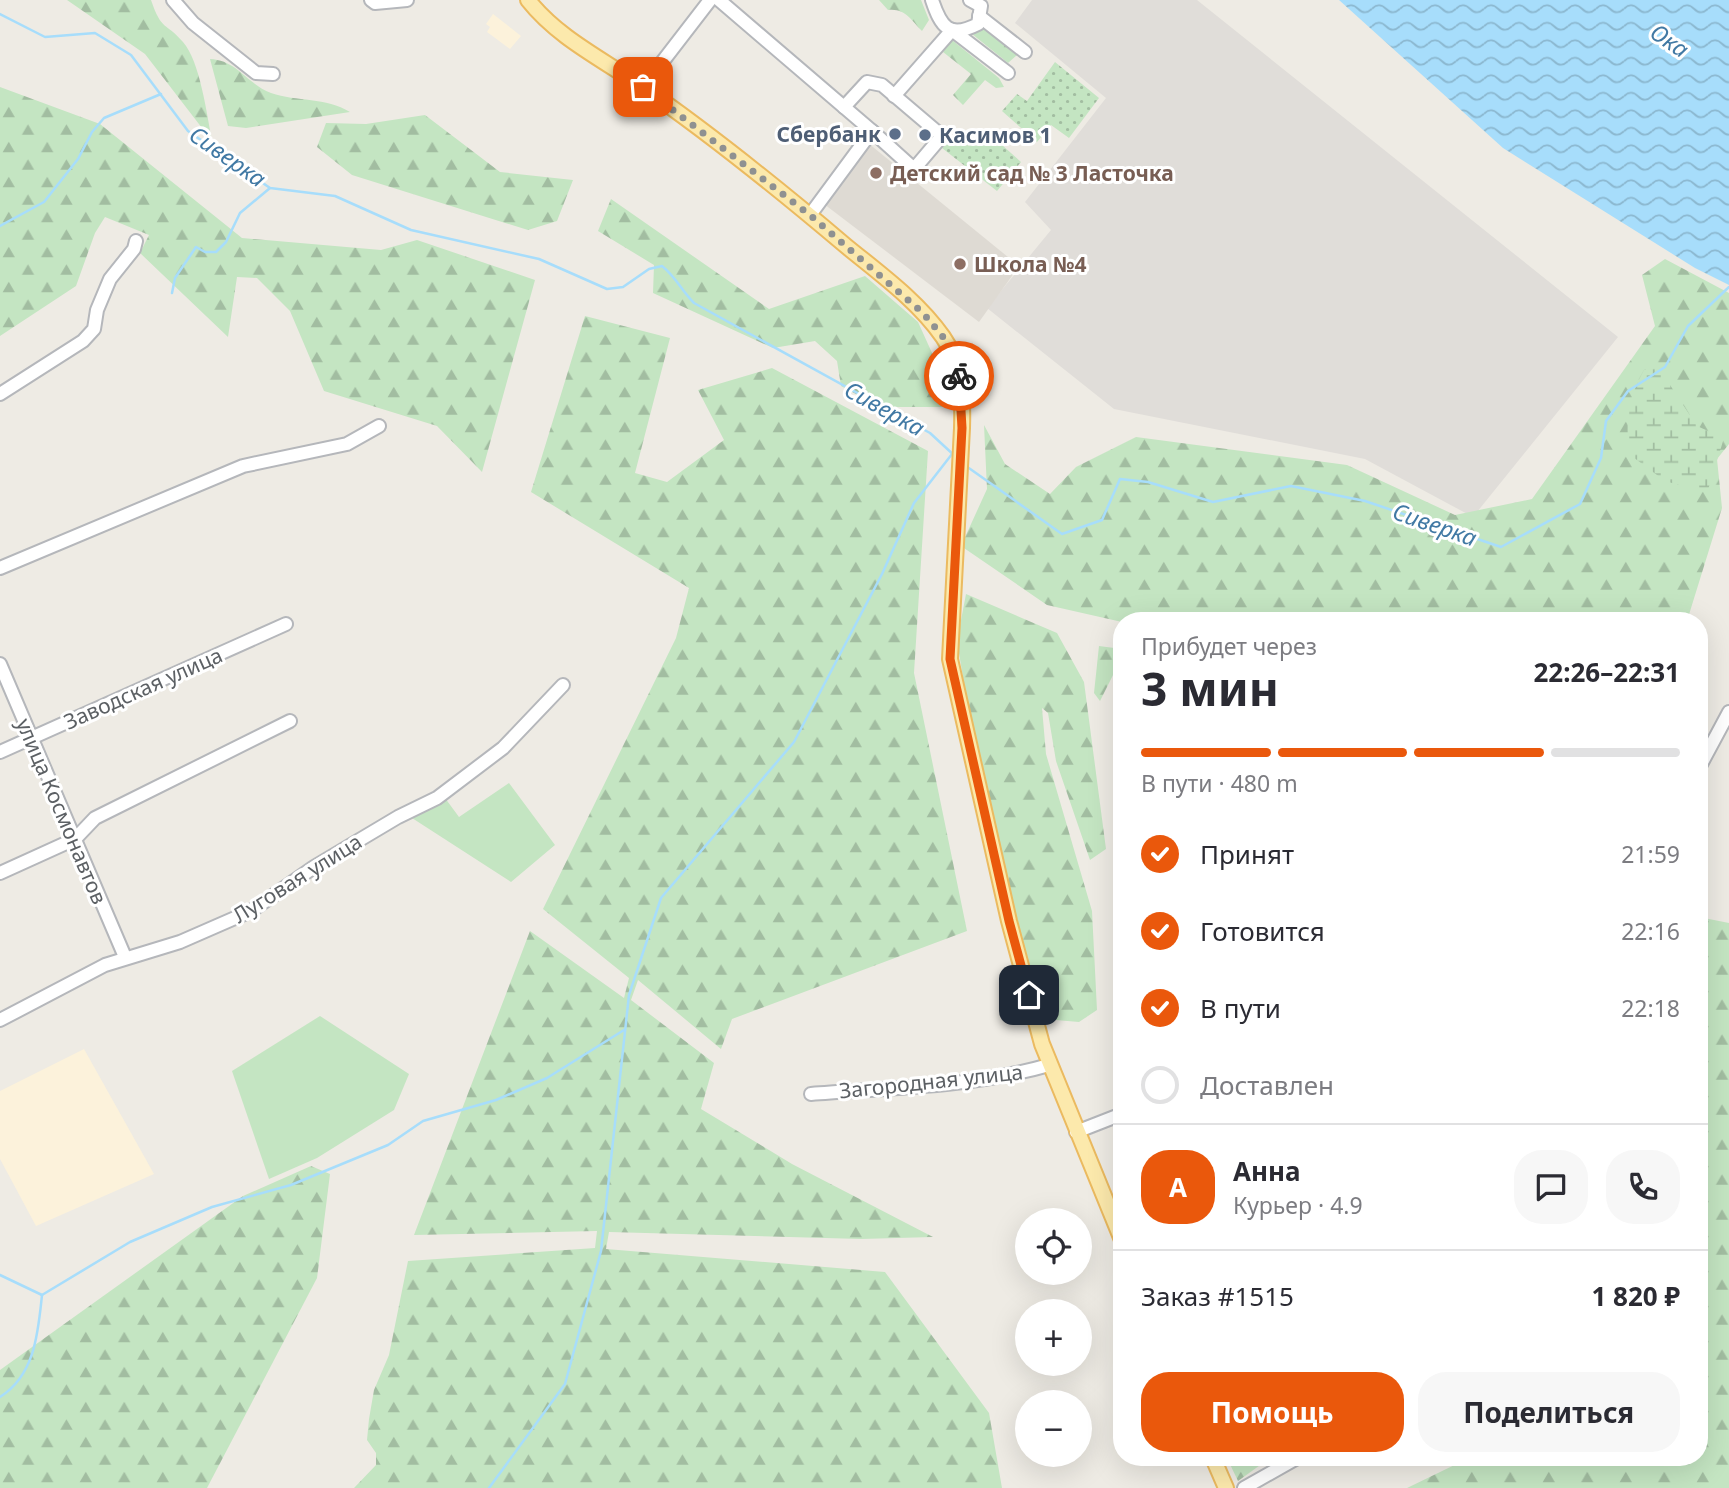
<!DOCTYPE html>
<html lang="ru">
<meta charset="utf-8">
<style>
:root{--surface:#fff;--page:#f7f7f7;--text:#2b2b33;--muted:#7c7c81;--line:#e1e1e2;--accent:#ea580c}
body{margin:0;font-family:"Noto Sans",sans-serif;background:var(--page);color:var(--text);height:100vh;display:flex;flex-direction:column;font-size:26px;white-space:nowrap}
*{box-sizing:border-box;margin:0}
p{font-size:23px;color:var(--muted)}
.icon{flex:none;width:38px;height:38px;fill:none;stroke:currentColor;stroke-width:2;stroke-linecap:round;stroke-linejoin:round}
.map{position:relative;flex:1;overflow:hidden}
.drawer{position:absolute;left:1113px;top:612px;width:595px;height:854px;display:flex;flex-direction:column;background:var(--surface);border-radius:28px;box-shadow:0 7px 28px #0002}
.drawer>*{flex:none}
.controls{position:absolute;left:1015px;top:1208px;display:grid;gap:14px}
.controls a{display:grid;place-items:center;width:77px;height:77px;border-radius:50%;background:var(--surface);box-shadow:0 7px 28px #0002;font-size:35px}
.pin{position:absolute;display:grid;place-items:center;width:60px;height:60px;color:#fff;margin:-30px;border-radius:14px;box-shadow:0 4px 10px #0006}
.courier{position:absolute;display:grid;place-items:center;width:70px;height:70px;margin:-35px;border:5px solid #ea580c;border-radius:50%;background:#fff;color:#222;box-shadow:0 2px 9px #0007}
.summary em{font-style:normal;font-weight:700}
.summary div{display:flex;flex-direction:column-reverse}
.summary{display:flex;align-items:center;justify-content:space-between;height:119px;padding:0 28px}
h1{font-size:46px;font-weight:700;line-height:52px}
.bar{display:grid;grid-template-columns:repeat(4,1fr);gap:10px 7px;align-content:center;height:84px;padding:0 28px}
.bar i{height:9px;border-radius:5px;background:var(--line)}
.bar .active{background:var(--accent)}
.bar p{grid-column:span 4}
.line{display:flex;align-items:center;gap:18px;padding:0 28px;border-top:2px solid var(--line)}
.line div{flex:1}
.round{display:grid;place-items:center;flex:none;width:74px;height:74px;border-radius:28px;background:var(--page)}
ol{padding:0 28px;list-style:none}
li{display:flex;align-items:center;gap:21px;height:77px}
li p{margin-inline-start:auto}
li .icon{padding:7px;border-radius:50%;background:var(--accent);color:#fff;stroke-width:4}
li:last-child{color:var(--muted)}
li i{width:38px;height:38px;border:4px solid var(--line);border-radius:50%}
.action{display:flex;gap:14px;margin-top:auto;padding:14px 28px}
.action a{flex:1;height:80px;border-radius:28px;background:var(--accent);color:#fff;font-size:28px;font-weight:700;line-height:80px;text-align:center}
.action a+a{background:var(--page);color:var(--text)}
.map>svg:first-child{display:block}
.commercial{fill:#fcf2db}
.industrial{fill:#e0ddd9}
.education{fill:#dedad3}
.grass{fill:url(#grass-dots)}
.forest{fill:url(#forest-firs)}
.wetland{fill:url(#wetland-marsh)}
.garden{fill:#c4e5c2}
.water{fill:url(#water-waves)}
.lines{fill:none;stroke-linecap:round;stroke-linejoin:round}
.stream{stroke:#a7ddfb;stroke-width:2.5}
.minor-casing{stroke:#b5b7bb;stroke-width:16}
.major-casing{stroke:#ebba60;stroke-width:18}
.minor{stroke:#fff;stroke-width:12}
.major{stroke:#fce9ac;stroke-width:14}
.done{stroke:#8f9191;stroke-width:7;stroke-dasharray:0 12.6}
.route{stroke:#ea580c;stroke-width:9}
.service-dot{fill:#5c6f8a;stroke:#fff;stroke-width:2.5}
.education-dot{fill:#8d6e63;stroke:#fff;stroke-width:2.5}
.labels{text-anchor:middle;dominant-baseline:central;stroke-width:6;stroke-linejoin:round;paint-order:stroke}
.service-label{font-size:21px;font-weight:bold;fill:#4e5e75;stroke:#fff;text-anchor:end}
.education-label{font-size:21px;font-weight:bold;fill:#785e54;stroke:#fff;text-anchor:start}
.street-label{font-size:21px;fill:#5c6064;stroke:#fff}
.water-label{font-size:23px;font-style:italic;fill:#4179a4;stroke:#fff}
</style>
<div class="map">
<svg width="1729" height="1488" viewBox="0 0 1729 1488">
<defs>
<pattern id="grass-dots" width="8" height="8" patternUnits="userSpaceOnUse" patternTransform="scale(1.75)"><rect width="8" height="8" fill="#c4e5c2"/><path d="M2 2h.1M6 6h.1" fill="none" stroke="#a2bda1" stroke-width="1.8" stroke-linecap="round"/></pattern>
<pattern id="forest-firs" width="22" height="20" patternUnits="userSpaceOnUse" patternTransform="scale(1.75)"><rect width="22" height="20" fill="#c4e5c2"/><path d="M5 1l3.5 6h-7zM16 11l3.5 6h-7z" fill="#a2bda1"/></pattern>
<pattern id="wetland-marsh" width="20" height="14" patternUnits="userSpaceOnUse" patternTransform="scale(1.75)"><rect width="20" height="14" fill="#c4e5c2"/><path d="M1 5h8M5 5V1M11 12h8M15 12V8" fill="none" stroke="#a2bda1"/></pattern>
<pattern id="water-waves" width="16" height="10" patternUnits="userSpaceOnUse" patternTransform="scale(1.75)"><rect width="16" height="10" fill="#a7ddfb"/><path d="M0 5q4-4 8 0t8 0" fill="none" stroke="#8bb7cf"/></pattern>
</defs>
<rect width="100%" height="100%" fill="#eeebe4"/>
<!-- commercial -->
<g class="commercial">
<path d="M493,14l28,22 -11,13 -23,-17 3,-5 -4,-3z"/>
<path d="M84,1049l70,125 -118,52 -36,-67v-68z"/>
</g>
<!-- industrial -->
<path class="industrial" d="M1032,0h165l421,337 -145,180 -108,-58 -251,-50 -127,-101 64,-78 -26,-28 81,-104 -91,-75z"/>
<!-- education -->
<path class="education" d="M868,143l151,123 -40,56 -155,-118z"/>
<!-- grass -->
<g class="grass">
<path d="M1055,62l44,36 -30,40 -18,-13 -14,17 -35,-31 15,-17 10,7z"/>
<path d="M984,129l37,33 -24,29 -55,-43 11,-11 16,9z"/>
</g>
<!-- forest -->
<g class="forest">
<path d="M67,0h84c11,32 14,21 32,42 17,19 24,73 29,99l-67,-87z"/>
<path d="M879,0h42l8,20 -7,11c-11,-11 -17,-23 -34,-21z"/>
<path d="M984,27l33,28 -9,8 -36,-29z"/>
<path d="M952,40l47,38 5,9 -8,1 -11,-8 -22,25 -10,-10 18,-21 -28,-22z"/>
<path d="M210,59c27,1 37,25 61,34 26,9 55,4 79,19l-104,16 -18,-2z"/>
<path d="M0,87l100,37 142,114 139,12 36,-10 118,40 -53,192 -45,-46 -113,-35 -34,-80 -33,-33 -20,-1 -9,60 -88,-84 9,-18 -44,-18 -10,16 -19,53 -76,50z"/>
<path d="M425,115l75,57 73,8 -16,41 -29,9 -176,-55 -35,-28 9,-24 40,1z"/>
<path d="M611,199l158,110 96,-33 53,46 24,53 6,32h-68l-39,-21 -4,-25 -22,-20 -42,7 -120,-55 1,-28 -56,-34z"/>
<path d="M1665,259l64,34v151l-12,15 5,49 -35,113 -565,1 -75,-17 -86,-59 26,-57 -3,-64 21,39 45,30 26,-27 60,-30 211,28 108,50 77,-16 123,-173 -13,-51z"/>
<path d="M585,316l85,22 -35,135 32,9 57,-42 -26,-50 74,-22 156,83 -14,222 53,258 -235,88 -11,30 -83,-69 -7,20 83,63 -13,46 91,55 141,73 -72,2 -252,-7 -3,17 279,23 104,141 13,75h-648l22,-23v-12l-9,-13 2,-21 5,-29 15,-35 19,-94 187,-13 2,-17 -183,4 116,-304 94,67 5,-20 -86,-69 133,-271 13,-50 -158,-96z"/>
<path d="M966,594l91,39 27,49 22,167 -16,11 -34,-99 -8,-48 -6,-5 4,46 46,157 5,99 -18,12 -35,-3 -32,-107 -37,-162 -18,-109z"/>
<path d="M1099,646l23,3v31l-8,-7 -14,28 -6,-8z"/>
<path d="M1699,917l30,6v565h-322l62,-30h230z"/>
<path d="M311,1166l19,8 -13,104 -110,210h-207v-118l243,-174z"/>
<path d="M1227,1458h43l-32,23z"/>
</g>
<!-- wetland -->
<path class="wetland" d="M1665,367l5,18 27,41 27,12 -17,55 -42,-12 -36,-27c-3,-36 -2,-53 15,-84z"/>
<!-- garden -->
<g class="garden">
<path d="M509,783l46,62 -44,37 -99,-64 33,-20 14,19z"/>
<path d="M320,1016l89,58 -15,36 -77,48 -48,21 -37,-108z"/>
</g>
<!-- water -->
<path class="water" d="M1339,0h390v285l-34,-17 -192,-120z"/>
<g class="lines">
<!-- stream -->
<g class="stream">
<path d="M0,14l45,23 50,-4 36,22 57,76 82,57 65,8 76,34 128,29 68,30 16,-2 26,-18 13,-3c14,11 19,24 32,37l236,130 26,24"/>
<path d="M0,226l44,-24 34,-43 14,-27 12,-14 57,-24"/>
<path d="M172,293l3,-15 21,-31 9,5h11l10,-10 14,-29 30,-25"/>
<path d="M966,466l96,68 40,-14 18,-41 28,3 65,20 78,-16 74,15 136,46 79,-43 21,-46 5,-37 22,-30 37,-24 23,-41 41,-39"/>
<path d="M0,1275l42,20"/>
<path d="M42,1295l88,-53 82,-35 79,-22 97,-40 35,-24 73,-21 51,-22 77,-48"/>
<path d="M0,1397c35,-22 38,-64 42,-102"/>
<path d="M489,1488l76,-104 36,-133 28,-256 32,-97 133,-156 88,-168 32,-71 38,-49"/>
</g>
<!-- minor casing -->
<g class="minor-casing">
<g id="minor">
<path d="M173,0l20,23 63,50 17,1"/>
<path d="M371,0l4,3 32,-3"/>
<path d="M719,0l153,131 -62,84"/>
<path d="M932,0c9,27 17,39 46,24l3,-18 -11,-6"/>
<path d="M979,16l46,36"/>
<path d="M643,87l67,-87"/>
<path d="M894,96l58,-66 56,43"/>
<path d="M844,107l23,-25 15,3 60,51 -28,33 -42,-38"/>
<path d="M0,394l83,-53 11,-12 3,-19 13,-31 24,-30 2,-8"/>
<path d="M0,568l243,-102 104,-22 32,-18"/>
<path d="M0,664l125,293"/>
<path d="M0,752l286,-128"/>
<path d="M1699,768l30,-56"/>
<path d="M0,873l75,-34 20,-21 195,-97"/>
<path d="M0,1020l105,-55 75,-23 71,-31 63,-44 84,-50 39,-19 66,-50 60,-63"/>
<path d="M811,1094c79,-6 162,-7 238,-29"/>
<path d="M1076,1132l46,-18"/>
<path d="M1244,1488l53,-30"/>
</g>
</g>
<!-- major casing -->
<g class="major-casing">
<g id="major">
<path d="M528,0c30,38 74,59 113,86 71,49 140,105 205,160 33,27 72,55 97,91 19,27 20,58 19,91l-12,231 59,262 33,123 80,196"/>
<path d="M1213,1458l13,30"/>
</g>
</g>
<!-- minor -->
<use href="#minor" class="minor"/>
<!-- major -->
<use href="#major" class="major"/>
</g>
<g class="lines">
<!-- done -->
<path class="done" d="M643,87l167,128 113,98 21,25 13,25 2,13"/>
<!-- route -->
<path class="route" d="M959,376l3,52 -12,231 59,262 20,74"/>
</g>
<!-- markers -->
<g class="service-dot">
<circle cx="895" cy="134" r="7"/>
<circle cx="925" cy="135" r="7"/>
</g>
<g class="education-dot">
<circle cx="876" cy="173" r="7"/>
<circle cx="960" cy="264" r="7"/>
</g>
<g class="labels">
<!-- service labels -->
<g class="service-label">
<text x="881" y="134">Сбербанк</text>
<text x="939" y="135" text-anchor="start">Касимов 1</text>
</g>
<!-- education labels -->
<g class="education-label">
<text x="890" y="173">Детский сад № 3 Ласточка</text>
<text x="974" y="264">Школа №4</text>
</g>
<!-- street labels -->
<g class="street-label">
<text transform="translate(143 688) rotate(-24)">Заводская улица</text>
<text transform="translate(62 811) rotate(67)">улица Космонавтов</text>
<text transform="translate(297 878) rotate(-32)">Луговая улица</text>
<text transform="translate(931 1081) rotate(-6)">Загородная улица</text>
</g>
<!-- water labels -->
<g class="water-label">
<text transform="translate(1670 40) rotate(34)">Ока</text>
<text transform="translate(228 156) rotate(35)">Сиверка</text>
<text transform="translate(885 408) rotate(29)">Сиверка</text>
<text transform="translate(1435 524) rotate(19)">Сиверка</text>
</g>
</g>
</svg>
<div class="controls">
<a><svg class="icon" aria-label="locate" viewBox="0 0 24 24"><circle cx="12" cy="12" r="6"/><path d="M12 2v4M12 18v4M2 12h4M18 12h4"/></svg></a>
<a>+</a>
<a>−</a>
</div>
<div class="pin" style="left:643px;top:87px;background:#ea580c"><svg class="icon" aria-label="bag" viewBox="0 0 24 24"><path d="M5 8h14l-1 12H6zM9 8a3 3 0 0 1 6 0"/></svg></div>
<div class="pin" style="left:1029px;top:995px;background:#1f2937"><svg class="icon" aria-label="home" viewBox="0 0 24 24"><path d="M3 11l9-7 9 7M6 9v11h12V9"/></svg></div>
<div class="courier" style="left:959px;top:376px"><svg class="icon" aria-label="bike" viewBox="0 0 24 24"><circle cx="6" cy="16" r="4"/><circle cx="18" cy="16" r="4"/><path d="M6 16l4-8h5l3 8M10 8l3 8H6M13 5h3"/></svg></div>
<section class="drawer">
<div class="summary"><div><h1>3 мин</h1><p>Прибудет через</p></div><em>22:26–22:31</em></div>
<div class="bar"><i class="active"></i><i class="active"></i><i class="active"></i><i></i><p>В пути · 480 m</p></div>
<ol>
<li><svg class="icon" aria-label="check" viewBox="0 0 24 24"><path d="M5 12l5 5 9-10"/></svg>Принят<p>21:59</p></li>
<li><svg class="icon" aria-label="check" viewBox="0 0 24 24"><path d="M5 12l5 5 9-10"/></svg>Готовится<p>22:16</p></li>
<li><svg class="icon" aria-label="check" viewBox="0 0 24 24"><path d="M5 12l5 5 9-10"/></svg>В пути<p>22:18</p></li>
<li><i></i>Доставлен</li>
</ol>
<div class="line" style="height:126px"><b class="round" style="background:var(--accent);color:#fff">А</b><div><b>Анна</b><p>Курьер · 4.9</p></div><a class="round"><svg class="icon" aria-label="chat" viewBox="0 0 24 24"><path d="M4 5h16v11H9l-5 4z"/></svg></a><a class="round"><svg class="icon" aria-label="phone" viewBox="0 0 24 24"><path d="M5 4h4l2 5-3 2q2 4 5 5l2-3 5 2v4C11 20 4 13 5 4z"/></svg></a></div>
<div class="line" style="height:91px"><div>Заказ #1515</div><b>1 820 ₽</b></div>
<div class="action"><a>Помощь</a><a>Поделиться</a></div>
</section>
</div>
